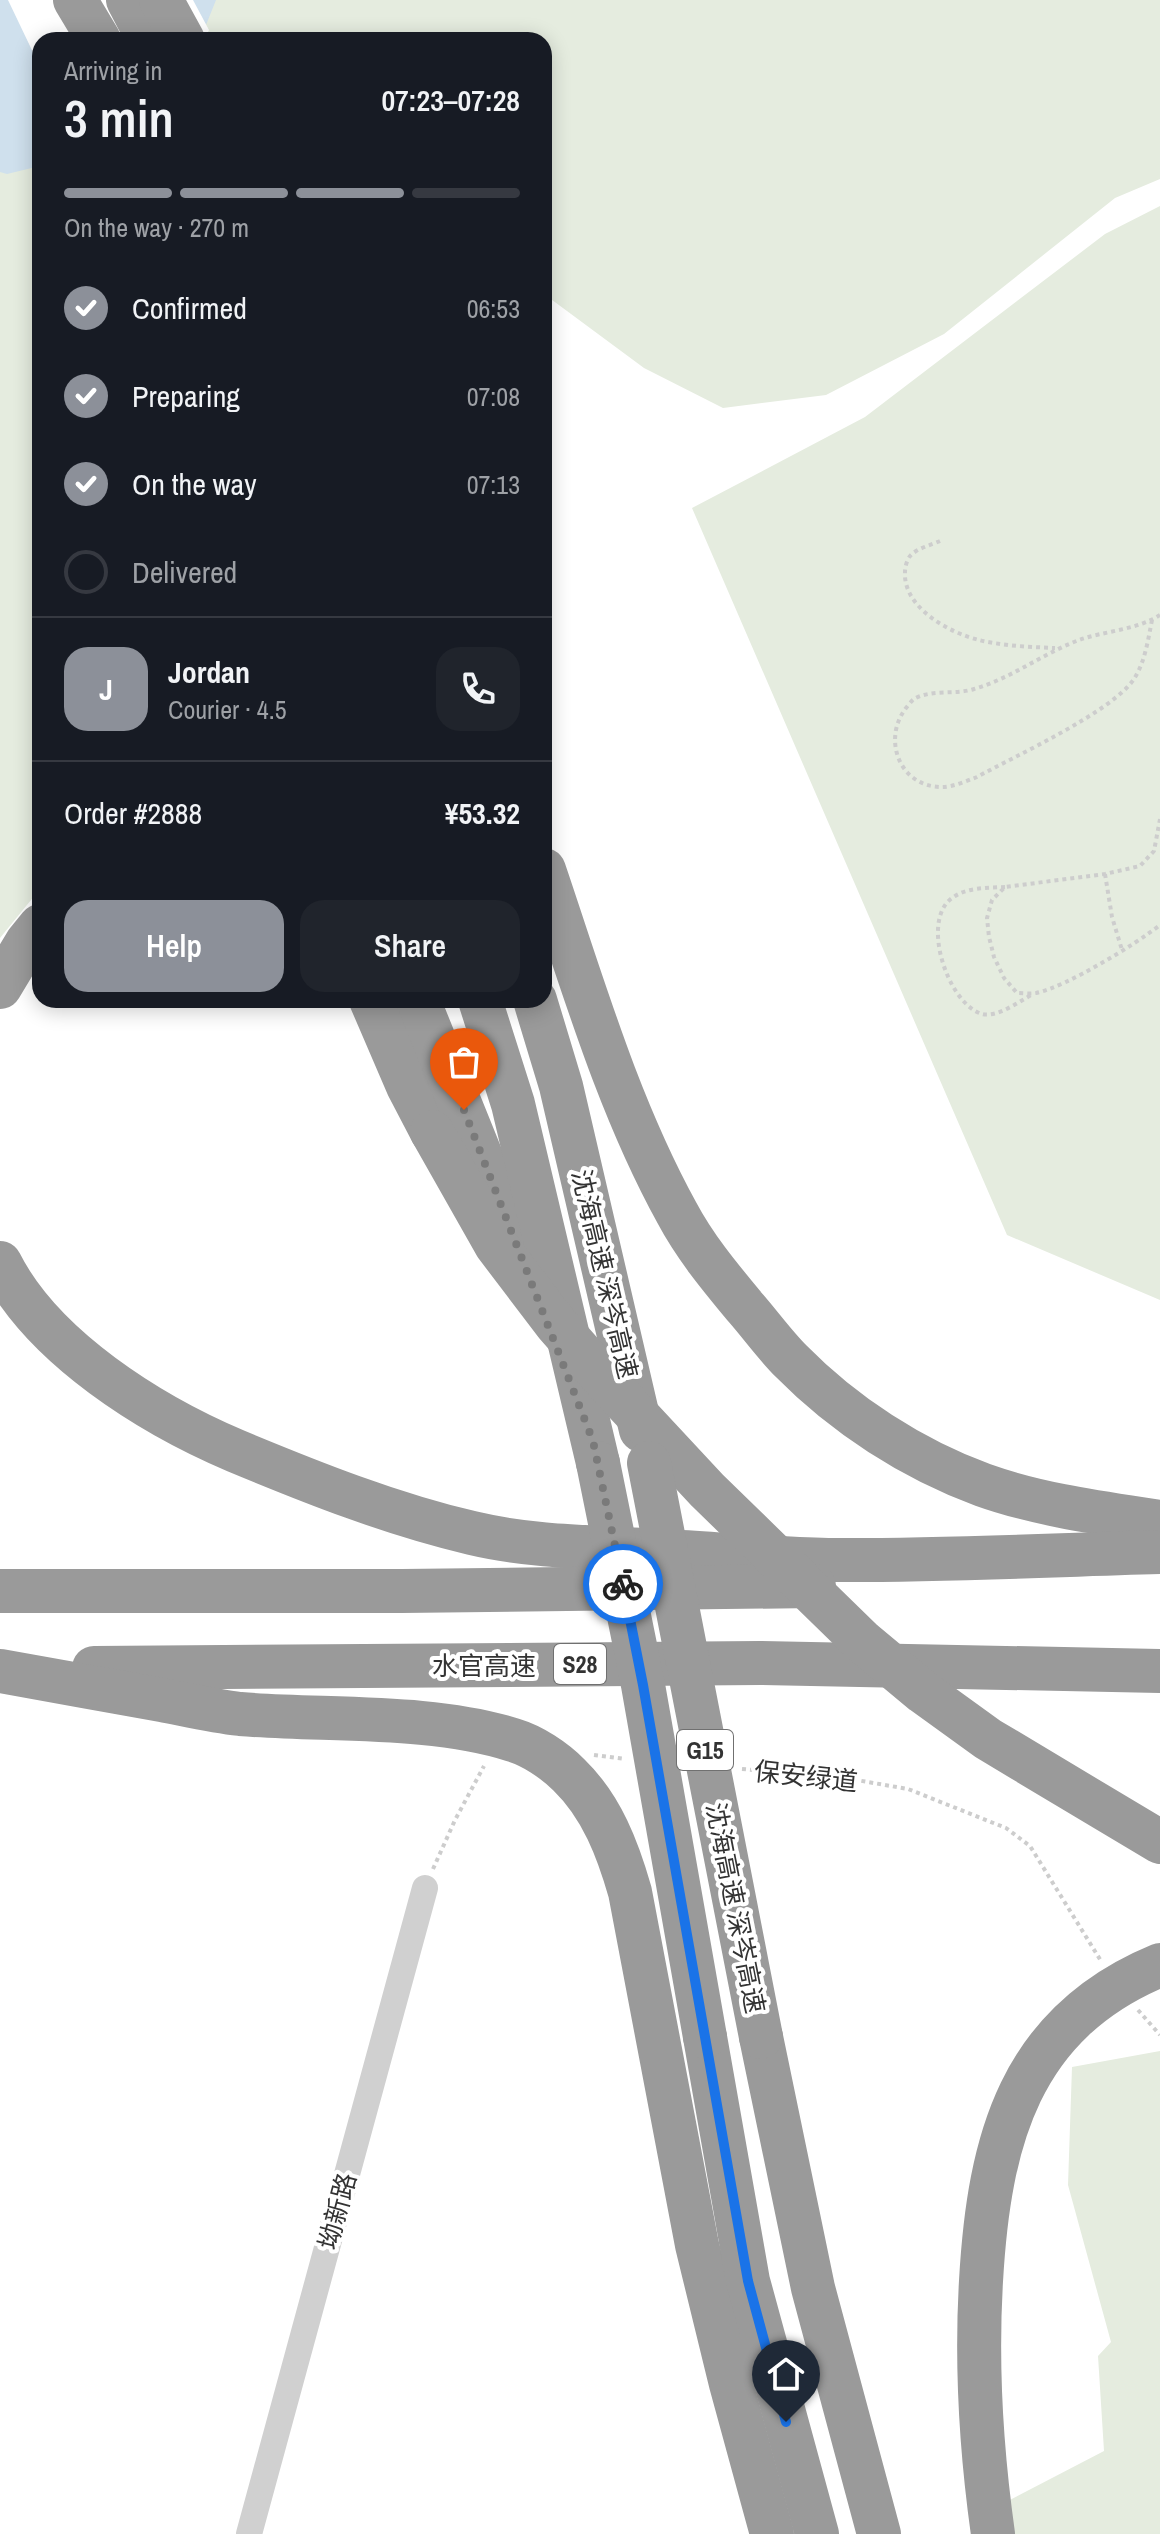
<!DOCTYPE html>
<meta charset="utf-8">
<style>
:root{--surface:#171b24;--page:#20242c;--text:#f1f3f6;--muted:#9ea1a6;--line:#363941;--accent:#8c9099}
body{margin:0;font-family:"Archivo Narrow","Noto Sans SC",sans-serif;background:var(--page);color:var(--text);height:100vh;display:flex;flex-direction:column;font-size:30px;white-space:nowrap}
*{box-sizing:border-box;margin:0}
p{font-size:26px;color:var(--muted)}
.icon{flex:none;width:44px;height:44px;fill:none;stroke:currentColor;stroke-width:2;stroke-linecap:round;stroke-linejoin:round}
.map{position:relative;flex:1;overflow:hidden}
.panel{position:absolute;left:32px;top:32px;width:520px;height:976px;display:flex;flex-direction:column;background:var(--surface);border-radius:24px;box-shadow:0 4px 20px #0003}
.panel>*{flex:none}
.pin{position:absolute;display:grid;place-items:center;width:68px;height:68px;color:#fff;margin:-82px -34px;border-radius:50% 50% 50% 0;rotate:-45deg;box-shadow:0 0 8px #0007}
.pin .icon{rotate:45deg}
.courier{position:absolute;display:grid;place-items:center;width:80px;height:80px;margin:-40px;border:6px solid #1a73e8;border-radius:50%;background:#fff;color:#222;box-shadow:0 2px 10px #0007}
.headline em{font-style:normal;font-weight:600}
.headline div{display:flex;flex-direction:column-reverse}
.headline{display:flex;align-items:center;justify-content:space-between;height:136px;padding:0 32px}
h1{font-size:52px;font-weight:600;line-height:60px}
.bar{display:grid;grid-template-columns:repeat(4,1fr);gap:12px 8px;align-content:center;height:96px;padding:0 32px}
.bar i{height:10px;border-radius:6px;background:var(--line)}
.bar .selected{background:var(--accent)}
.bar p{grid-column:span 4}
.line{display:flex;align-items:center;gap:20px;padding:0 32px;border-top:2px solid var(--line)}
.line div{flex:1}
.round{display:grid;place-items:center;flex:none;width:84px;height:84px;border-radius:24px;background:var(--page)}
ol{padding:0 32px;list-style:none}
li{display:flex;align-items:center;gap:24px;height:88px}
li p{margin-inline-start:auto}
li .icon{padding:8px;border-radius:50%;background:var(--accent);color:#fff;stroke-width:4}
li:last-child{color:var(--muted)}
li i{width:44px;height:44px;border:4px solid var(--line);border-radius:50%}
.button{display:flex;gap:16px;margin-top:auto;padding:16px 32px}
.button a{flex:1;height:92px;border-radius:24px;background:var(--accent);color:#fff;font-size:32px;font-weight:600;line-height:92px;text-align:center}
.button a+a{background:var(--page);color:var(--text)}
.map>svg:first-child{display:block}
.green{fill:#e5ecdf}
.water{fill:#cfe0ed}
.pier{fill:#fff}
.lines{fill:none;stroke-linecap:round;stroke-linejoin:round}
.path{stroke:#cdcdcd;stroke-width:4;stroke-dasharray:4 4;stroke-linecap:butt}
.street{stroke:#d0d0d0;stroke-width:26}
.highway{stroke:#9a9a9a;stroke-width:44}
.highway-bridge{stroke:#9a9a9a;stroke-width:44}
.done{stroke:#7a7a7a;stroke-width:8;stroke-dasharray:0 14.4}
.route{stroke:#1a73e8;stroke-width:10}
.labels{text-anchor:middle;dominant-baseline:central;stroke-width:8;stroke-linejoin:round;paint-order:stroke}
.shield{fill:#fff;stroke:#707070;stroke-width:2}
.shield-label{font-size:24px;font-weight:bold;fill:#333}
.street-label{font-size:26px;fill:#333;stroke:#fff}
</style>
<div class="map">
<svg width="1160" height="2534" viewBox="0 0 1160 2534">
<rect width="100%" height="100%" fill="#fff"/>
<!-- green -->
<g class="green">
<path d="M0,0h1160v179l-45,19 -171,136 -118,61 -103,13 -79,-40 -100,-74v-254h-504v849l-40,49z"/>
<path d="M1160,206v1094l-153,-65 -315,-727 173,-91 240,-183z"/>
<path d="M1160,2051v483h-148l-6,-32 98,-51 -6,-95 13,-14 -43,-157 4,-118z"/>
</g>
<!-- water -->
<path class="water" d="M0,0h216l-16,40h-160v126l-33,8 -7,-2z"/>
<!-- pier -->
<path class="pier" d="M8,0h185l16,30 -5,10h-164v27z"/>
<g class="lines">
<!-- path -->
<g class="path">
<path d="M940,541c-9,4 -22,7 -29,14 -4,4 -6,12 -6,17 -2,36 45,61 74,68 25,6 51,7 76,8"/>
<path d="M1152,620c-4,20 -7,42 -18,59 -22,33 -119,77 -157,98 -11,4 -24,10 -35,10 -43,0 -60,-48 -36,-79 2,-2 6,-8 8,-9 17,-10 42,-4 60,-10 38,-11 68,-35 105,-49 25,-9 58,-10 81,-25"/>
<path d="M1160,819l-6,32 -14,15 -35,8 -100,13 -13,13 -5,18 2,19 5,20 10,21 13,15c6,0 13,1 19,0 30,-6 100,-49 124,-68"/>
<path d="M1105,874l7,43 10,33"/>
<path d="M1005,887c-18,1 -38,0 -53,11 -32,23 -4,106 30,116 15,4 38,-13 51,-20"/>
<path d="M594,1755l31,4"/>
<path d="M742,1769l103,9 63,11 98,39 24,18 71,115"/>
<path d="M433,1869l22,-49 29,-54"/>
<path d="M1138,2010l22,25"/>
</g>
<!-- street -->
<path class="street" d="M249,2534l176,-646"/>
<!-- highway -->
<g class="highway">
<path d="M75,0l24,40"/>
<path d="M128,0l21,40"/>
<path d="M161,0l22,40"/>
<path d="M544,870c39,115 74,236 133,343 18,34 43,64 67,93 16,18 30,38 47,55 53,54 121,98 192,124 56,20 118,28 177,37"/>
<path d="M0,987l27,-45 13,-16"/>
<path d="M371,1000l37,86 24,46"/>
<path d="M418,1000l113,280"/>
<path d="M480,1000l33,104 85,359"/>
<path d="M535,1000l26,86 80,344"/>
<path d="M0,1263c43,85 151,152 236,188 77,32 155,63 236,82 63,15 129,14 193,18 54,3 109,8 163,9 110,1 222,-5 332,-8"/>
<path d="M0,1591h402l412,-5"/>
<path d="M94,1668l666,-5 400,8"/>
<path d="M0,1671c54,10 108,19 162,29 26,5 52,11 78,14 86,7 192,0 273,26 20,6 41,20 56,35 33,32 49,75 61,117l67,353 34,139 41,150"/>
<path d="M705,2037l43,244 69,253"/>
<path d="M761,2037l52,251 66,246"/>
<path d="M993,2534c-12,-85 -17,-167 -12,-253 8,-140 38,-258 179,-316"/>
</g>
<!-- highway-bridge -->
<g class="highway-bridge">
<path d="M432,1132l64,113 60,79 57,65 94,101 156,152 60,50 65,47 172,103"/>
<path d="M598,1463l45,222 62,352"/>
<path d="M649,1463l112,574"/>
</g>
</g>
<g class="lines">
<!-- done -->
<path class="done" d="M464,1110l129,331 30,143"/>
<!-- route -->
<path class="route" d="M623,1584l20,101 105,596 38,141"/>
</g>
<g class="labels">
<!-- shield labels -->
<g class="shield">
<rect x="554" y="1644" width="52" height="40" rx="6"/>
<rect x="677" y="1730" width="56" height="40" rx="6"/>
</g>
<g class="shield-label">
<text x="580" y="1664">S28</text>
<text x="705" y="1750">G15</text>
</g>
<!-- street labels -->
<g class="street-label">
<text transform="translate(605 1274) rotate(77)">沈海高速 深岑高速</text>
<text x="484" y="1665">水官高速</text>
<text transform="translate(806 1776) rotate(6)">保安绿道</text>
<text transform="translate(736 1908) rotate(79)">沈海高速 深岑高速</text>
<text transform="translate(337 2211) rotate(-75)">坳新路</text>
</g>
</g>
</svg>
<div class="pin" style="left:464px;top:1110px;background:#ea580c"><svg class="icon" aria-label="bag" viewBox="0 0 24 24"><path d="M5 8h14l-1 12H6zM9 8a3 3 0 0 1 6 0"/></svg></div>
<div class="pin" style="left:786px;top:2422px;background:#1f2937"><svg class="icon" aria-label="home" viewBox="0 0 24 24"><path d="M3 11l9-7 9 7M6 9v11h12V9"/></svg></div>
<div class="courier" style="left:623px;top:1584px"><svg class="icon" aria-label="bike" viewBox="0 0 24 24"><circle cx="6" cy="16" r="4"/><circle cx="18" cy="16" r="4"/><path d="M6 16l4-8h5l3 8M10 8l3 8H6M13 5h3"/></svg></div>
<section class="panel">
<div class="headline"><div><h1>3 min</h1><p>Arriving in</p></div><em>07:23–07:28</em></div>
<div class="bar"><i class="selected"></i><i class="selected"></i><i class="selected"></i><i></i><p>On the way · 270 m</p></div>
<ol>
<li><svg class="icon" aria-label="check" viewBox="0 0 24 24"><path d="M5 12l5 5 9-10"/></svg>Confirmed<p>06:53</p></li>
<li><svg class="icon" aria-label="check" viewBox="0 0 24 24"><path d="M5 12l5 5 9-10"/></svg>Preparing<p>07:08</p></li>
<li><svg class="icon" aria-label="check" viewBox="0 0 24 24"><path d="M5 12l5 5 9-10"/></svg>On the way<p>07:13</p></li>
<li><i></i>Delivered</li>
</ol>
<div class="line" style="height:144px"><b class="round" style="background:var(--accent);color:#fff">J</b><div><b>Jordan</b><p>Courier · 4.5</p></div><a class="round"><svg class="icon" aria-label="phone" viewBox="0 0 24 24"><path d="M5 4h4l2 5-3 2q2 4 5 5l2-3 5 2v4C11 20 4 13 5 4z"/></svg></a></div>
<div class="line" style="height:104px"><div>Order #2888</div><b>¥53.32</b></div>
<div class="button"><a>Help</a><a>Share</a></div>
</section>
</div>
